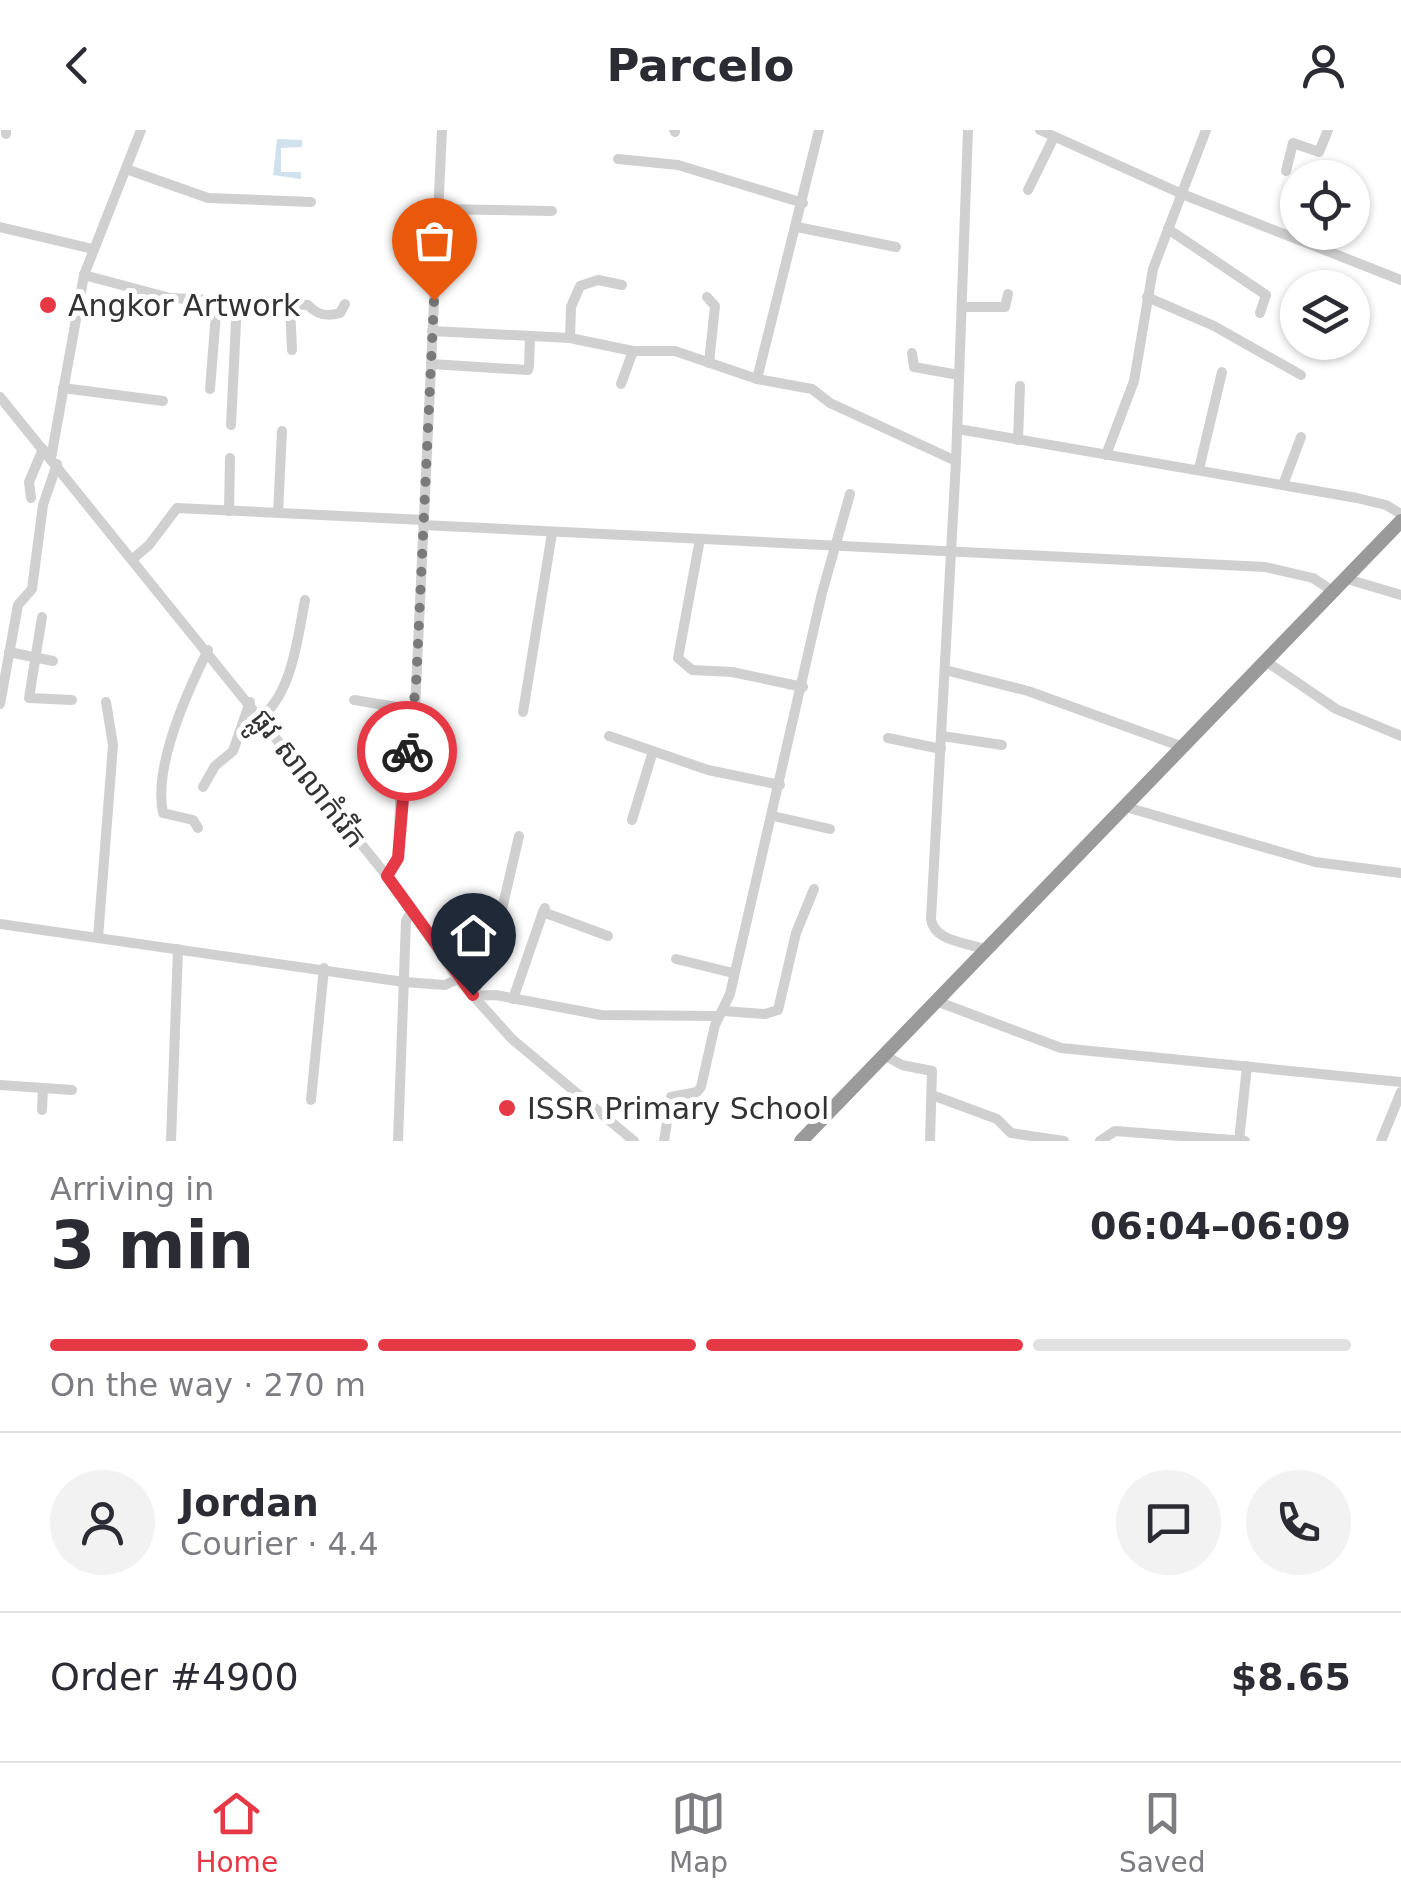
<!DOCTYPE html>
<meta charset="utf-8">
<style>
:root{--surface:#fff;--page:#f2f2f3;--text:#2b2b33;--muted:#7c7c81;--line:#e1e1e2;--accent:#e63946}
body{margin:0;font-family:"DejaVu Sans","Noto Sans Khmer",sans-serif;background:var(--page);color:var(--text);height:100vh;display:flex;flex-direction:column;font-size:38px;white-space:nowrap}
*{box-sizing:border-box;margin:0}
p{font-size:32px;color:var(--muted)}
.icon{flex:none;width:55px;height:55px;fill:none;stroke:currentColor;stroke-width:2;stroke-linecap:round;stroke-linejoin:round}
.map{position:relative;height:1011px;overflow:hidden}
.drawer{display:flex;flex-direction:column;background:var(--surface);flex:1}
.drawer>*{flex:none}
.fabs{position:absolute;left:1280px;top:30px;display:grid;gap:20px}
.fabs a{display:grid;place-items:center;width:90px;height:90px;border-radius:50%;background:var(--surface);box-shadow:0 2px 8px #0004;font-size:50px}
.pin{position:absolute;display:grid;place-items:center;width:85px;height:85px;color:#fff;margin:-102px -42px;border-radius:50% 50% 50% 0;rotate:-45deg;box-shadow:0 0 10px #0007}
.pin .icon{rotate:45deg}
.courier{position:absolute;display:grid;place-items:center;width:100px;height:100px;margin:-50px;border:8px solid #e63946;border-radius:50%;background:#fff;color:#222;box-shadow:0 2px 12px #0007}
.headline em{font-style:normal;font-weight:700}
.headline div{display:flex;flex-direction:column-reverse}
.headline{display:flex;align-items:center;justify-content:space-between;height:170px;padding:0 50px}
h1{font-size:65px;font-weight:700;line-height:75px}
.bar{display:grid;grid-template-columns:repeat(4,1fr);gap:15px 10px;align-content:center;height:120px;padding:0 50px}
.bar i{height:12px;border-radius:8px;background:var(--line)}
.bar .on{background:var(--accent)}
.bar p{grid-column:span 4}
.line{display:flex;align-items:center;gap:25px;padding:0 50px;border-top:2px solid var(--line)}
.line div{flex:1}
.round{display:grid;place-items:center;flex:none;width:105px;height:105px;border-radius:52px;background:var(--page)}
header{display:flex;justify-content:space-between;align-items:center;height:130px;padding:0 50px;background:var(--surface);font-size:45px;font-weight:700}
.dock{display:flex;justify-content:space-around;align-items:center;height:140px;border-top:2px solid var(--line);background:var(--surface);font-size:28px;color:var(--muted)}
.dock a{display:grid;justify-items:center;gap:5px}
.dock .on{color:var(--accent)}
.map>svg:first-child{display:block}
.water{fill:#cfe2ee}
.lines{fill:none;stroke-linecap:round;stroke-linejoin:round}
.minor{stroke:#d0d0d0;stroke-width:10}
.highway{stroke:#9a9a9a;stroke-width:14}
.done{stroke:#7a7a7a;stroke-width:10;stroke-dasharray:0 18}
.route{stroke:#e63946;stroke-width:12}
.poi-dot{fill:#e63946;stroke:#fff;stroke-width:4}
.labels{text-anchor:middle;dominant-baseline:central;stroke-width:10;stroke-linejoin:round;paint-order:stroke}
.poi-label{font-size:30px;fill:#333;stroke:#fff;text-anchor:start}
.street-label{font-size:30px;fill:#333;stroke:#fff}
</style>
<header><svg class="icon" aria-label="back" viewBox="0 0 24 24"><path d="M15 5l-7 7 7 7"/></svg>Parcelo<svg class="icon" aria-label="person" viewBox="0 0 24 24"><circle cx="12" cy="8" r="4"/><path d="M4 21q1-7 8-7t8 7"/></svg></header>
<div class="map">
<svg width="1401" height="1011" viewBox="0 0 1401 1011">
<rect width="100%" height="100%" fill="#fff"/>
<!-- water -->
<path class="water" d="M277,9l25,1v7l-21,1v24h20v7l-28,-4z"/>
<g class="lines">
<!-- minor -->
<g class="minor">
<path d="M674,0l1,2"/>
<path d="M968,0l-12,331 -25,458c3,23 36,23 55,31"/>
<path d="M1040,0l142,64 219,86"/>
<path d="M6,4v-4"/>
<path d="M618,29l60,6 125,38"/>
<path d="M126,39l82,29 103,4"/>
<path d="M1286,41l7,-28 26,9 9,-22"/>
<path d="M1028,60l26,-53"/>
<path d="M438,79l114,2"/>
<path d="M0,97l93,22"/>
<path d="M797,97l99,20"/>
<path d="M1168,99l98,66 -6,18"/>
<path d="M84,145l86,23 138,7c9,10 19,12 32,8l5,-9"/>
<path d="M707,167l8,9 -6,57"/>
<path d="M1147,167l67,29 87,49"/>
<path d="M290,175l2,45"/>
<path d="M962,177h43l3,-13"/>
<path d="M432,201l138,7 63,13h42l82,28 55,10 18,14 126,58"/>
<path d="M570,208l1,-31 9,-21 18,-6 24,5"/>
<path d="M912,223l2,14 45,8"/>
<path d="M431,234l97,6"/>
<path d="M529,237l1,-30"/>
<path d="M757,249l62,-249"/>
<path d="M621,254l12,-33"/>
<path d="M63,258l100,13"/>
<path d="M210,259l7,-88"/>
<path d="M0,267l387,479 71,103 54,60 122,102"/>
<path d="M231,295l6,-123"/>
<path d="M958,299l399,69 29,7 15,9"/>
<path d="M1018,310l2,-54"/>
<path d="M1106,325l28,-74 19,-112 53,-139"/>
<path d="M51,328l33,-183 57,-145"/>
<path d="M1199,339l23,-97"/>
<path d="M1283,355l18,-48"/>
<path d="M31,368l-2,-16 14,-33"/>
<path d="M229,381l1,-53"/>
<path d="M278,383l4,-82"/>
<path d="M423,395l842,42 48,11 21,14"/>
<path d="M700,409l-22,119 14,12 40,2 71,15"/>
<path d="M134,428l15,-13 28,-37 247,12"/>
<path d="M1347,449l54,16"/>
<path d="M42,487l-13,81 43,2"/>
<path d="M9,522l44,9"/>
<path d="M1267,532l69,47 65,27"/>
<path d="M945,540l83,21 155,56"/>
<path d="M354,570l61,10"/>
<path d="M0,574l18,-99 14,-16 11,-84 14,-41"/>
<path d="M523,582l29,-179"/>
<path d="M261,587c31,-23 37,-81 44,-117"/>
<path d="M609,606l99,34 72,15"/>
<path d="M942,606l60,9"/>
<path d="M888,608l53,11"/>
<path d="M203,657l12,-21 18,-15 17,-49"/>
<path d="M1126,677l189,55 86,11"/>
<path d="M773,686l57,13"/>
<path d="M632,690l21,-69"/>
<path d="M198,698l-5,-8 -30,-7c-10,-47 24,-121 45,-163"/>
<path d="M387,746l11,-18 3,-83 14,-65 27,-580"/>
<path d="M545,778l-2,4 65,24"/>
<path d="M0,794l404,58 41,3 13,-6"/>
<path d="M98,808l15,-193 -7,-43"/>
<path d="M676,829l57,14"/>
<path d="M473,865l29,-66 -3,-7 20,-86"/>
<path d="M473,866l23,-1 105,20 118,1"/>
<path d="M513,869l30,-87"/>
<path d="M936,871l125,47 340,34"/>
<path d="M723,881l42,3 13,-4 18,-77 18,-44"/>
<path d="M884,925l18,10 30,6 -2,70"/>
<path d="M0,955l72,5"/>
<path d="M932,965l65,24 14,14 53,8"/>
<path d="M311,970l13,-132"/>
<path d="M42,980l1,-22"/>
<path d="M171,1011l7,-192"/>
<path d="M398,1011l8,-220 6,-11"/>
<path d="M664,1011l7,-44 26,-5 4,-5 14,-62 15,-31 92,-401 28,-99"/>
<path d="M1100,1011l15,-10 130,10"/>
<path d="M1239,1011l8,-75"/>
<path d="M1381,1011l20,-49"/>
</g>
<!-- highway -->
<path class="highway" d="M801,1011l600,-620"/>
</g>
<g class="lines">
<!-- done -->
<path class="done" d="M407,621l9,-65 18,-386"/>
<!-- route -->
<path class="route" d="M407,621l-9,107 -11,18 86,119"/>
</g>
<!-- markers -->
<g class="poi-dot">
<circle cx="48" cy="175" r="10"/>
<circle cx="507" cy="978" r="10"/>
</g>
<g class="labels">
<!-- poi labels -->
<g class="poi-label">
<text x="68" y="175">Angkor Artwork</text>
<text x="527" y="978">ISSR Primary School</text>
</g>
<!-- street labels -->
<g class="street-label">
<text transform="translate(309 648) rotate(52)">ផ្លូវ សាលាកំរើក</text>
</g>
</g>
</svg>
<div class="fabs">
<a><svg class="icon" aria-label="locate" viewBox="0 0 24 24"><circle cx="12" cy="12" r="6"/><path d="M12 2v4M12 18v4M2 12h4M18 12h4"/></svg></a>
<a><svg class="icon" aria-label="layers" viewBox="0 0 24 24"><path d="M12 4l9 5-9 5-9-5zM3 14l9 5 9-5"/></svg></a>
</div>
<div class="pin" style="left:434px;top:170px;background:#ea580c"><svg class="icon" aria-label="bag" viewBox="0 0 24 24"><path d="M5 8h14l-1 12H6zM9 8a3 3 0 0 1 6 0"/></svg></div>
<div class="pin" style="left:473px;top:865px;background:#1f2937"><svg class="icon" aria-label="home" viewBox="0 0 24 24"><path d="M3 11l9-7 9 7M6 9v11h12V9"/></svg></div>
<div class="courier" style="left:407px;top:621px"><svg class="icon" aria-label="bike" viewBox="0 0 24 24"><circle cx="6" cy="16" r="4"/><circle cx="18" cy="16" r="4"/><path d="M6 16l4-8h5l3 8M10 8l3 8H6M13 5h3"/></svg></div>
</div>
<section class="drawer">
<div class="headline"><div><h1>3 min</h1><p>Arriving in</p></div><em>06:04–06:09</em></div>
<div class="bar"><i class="on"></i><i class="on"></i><i class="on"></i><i></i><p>On the way · 270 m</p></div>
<div class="line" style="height:180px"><a class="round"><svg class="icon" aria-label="person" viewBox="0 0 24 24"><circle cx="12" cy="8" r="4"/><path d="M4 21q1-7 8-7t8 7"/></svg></a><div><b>Jordan</b><p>Courier · 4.4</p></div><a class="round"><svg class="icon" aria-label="chat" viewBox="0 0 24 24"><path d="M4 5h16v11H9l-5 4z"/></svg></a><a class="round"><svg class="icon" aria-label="phone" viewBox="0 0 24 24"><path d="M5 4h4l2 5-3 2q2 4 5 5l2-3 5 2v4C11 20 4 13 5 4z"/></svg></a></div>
<div class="line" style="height:130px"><div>Order #4900</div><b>$8.65</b></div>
</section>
<nav class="dock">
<a class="on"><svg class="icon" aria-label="home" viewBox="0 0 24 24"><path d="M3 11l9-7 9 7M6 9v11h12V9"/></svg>Home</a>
<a><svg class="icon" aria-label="map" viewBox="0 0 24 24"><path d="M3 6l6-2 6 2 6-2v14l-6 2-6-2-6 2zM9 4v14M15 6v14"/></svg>Map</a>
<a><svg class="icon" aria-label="saved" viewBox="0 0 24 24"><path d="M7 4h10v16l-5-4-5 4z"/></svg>Saved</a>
</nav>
